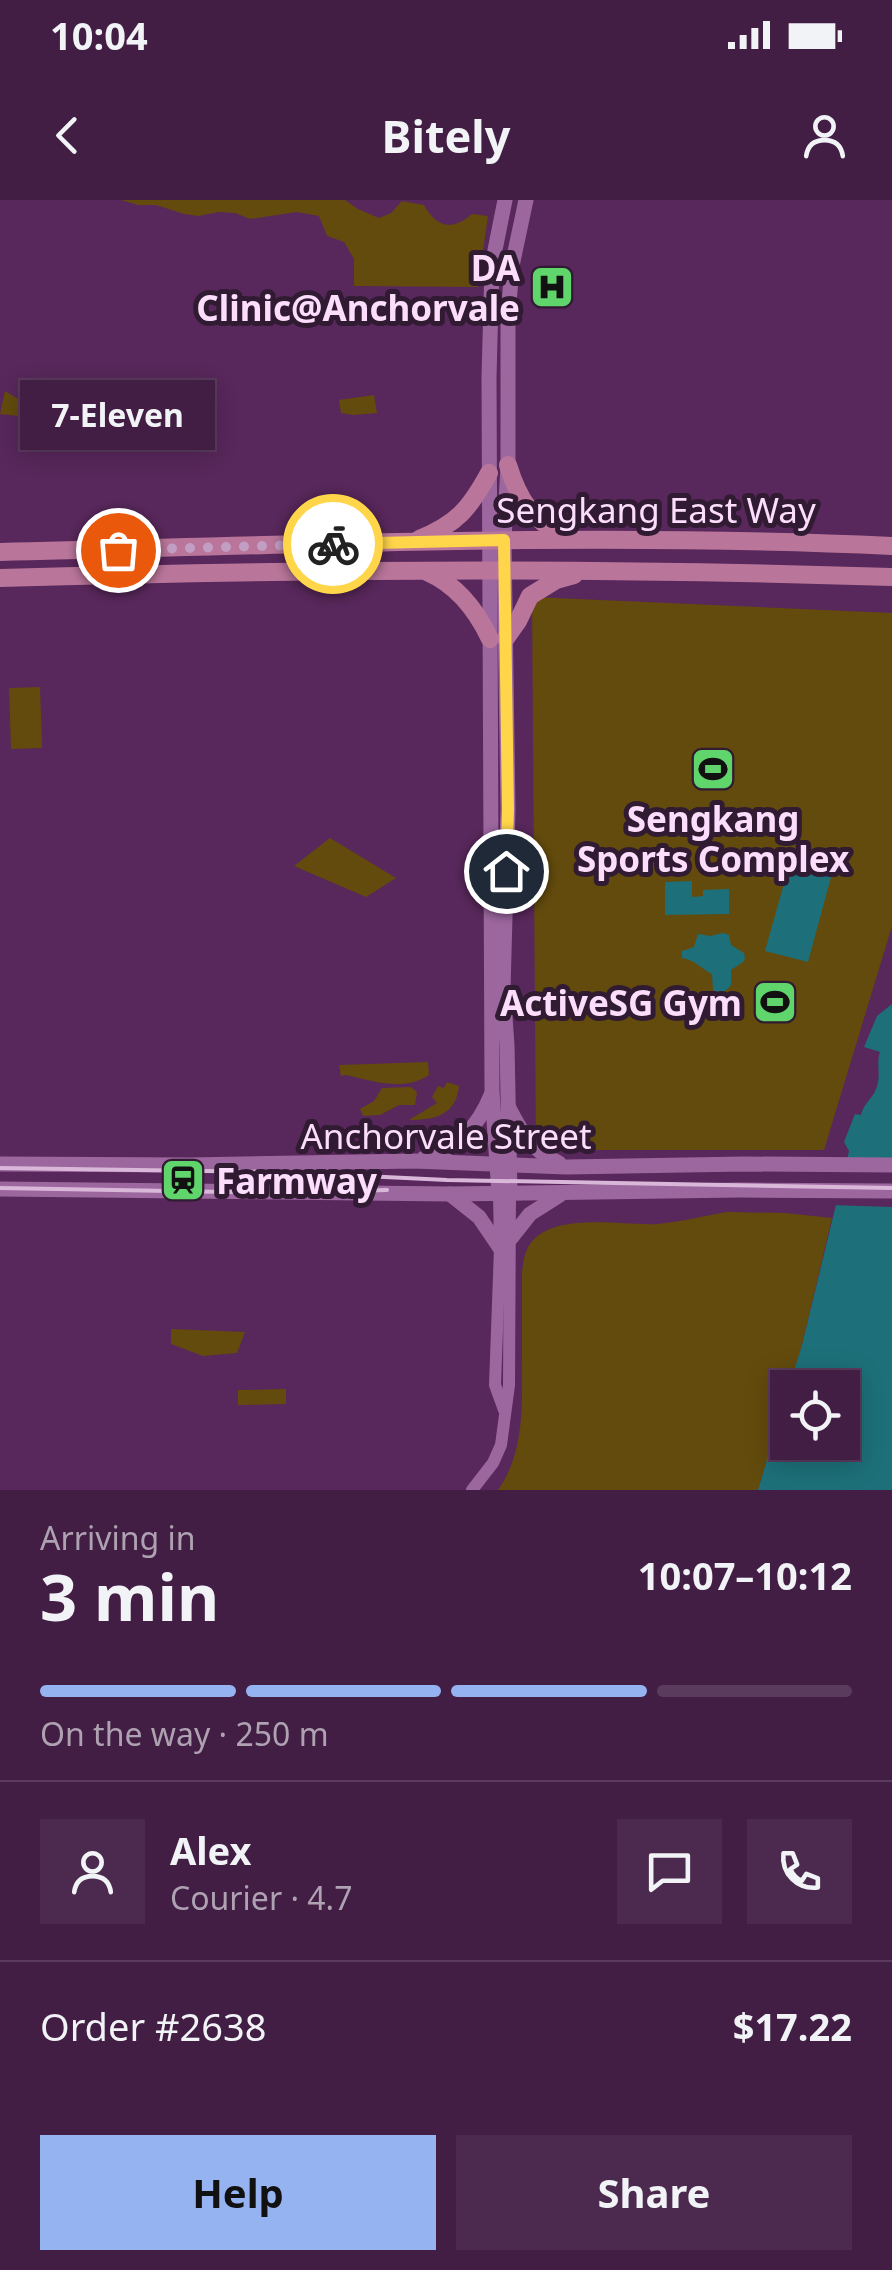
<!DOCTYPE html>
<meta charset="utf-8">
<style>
:root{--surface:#421d44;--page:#4c2a4f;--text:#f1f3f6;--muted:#aea2b2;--line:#5a3b5d;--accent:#95b2f1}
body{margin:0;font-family:"Noto Sans",sans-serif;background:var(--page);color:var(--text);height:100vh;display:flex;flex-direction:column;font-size:38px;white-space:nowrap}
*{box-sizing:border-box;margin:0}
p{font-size:32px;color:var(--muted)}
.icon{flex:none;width:55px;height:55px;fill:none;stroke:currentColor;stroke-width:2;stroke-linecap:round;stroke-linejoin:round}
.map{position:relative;height:1290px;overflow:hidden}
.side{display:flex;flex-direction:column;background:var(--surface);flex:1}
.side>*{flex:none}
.tools{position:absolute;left:770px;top:1170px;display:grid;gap:20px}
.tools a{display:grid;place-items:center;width:90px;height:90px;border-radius:0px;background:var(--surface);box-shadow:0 5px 25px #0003,0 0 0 2px var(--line);font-size:50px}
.pin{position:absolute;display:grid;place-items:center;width:85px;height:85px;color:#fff;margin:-42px;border:5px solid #fff;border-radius:50%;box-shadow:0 2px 10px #0007}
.courier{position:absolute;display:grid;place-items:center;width:100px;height:100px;margin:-50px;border:8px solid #ffd54a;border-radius:50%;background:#fff;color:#222;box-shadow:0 2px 12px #0007}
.bubble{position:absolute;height:70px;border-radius:0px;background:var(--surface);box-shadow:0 5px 25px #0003,0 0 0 2px var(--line);font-size:32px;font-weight:700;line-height:70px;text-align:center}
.summary em{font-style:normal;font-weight:700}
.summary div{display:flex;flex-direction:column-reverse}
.summary{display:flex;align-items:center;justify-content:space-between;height:170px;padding:0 40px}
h1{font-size:65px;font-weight:700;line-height:75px}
.bar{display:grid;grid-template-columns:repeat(4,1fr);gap:15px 10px;align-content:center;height:120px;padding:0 40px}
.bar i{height:12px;border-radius:8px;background:var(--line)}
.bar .current{background:var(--accent)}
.bar p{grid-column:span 4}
.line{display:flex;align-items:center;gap:25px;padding:0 40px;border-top:2px solid var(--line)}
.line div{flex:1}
.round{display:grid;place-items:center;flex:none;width:105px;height:105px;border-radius:0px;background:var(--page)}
.action{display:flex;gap:20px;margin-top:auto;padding:20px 40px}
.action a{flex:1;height:115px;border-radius:0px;background:var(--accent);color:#111;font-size:40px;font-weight:700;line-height:115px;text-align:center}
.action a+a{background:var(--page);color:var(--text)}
.status{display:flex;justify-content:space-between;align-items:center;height:70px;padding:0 50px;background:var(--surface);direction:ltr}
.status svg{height:28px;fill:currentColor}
header{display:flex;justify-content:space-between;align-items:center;height:130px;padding:0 40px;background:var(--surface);font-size:45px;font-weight:700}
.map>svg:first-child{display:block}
.green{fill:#634b0d}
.water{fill:#1d7079}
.pier{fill:#58275b}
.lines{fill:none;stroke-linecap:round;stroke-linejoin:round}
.minor{stroke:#9c679f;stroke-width:12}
.tertiary{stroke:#9c679f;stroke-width:15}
.secondary{stroke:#b9769a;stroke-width:18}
.rail{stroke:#d9b7d9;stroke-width:4}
.done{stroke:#c39ec4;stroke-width:10;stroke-dasharray:0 18}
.route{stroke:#ffd54a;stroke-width:12}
.labels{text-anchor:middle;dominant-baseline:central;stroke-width:10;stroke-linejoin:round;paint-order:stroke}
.poi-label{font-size:35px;font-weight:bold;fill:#fcdefc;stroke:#311b32;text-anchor:end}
.street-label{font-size:35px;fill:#fcdefc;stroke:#311b32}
</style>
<div class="status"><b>10:04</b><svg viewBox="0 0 49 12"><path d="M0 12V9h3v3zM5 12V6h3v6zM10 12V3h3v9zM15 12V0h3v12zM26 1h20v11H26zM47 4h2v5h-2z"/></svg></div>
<header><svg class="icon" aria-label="back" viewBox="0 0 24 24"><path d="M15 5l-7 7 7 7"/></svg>Bitely<svg class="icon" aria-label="person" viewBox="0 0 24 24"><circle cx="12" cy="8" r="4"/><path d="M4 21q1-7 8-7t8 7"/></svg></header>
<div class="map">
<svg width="892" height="1290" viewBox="0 0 892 1290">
<rect width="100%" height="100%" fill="#58275b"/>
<!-- green -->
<g class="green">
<path d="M121,0h224l13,9 21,9 12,-5 11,-12 22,4c13,23 28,26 48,9l16,2 -10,71 -124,-1v-27l-10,-17 -17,-6 -8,-20 -22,-4 -47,7 -15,-6 -16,-1 -21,4 -14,-2 -28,-9h-18z"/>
<path d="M5,191l27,16 -3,10 -29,-3z"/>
<path d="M374,195l3,18 -24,2 -12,-2 -2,-13z"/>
<path d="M532,397l360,16v313l-68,224h-288z"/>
<path d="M40,487l2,61 -31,1 -2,-61z"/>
<path d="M330,638l66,40 -30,19 -72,-31z"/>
<path d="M428,862l1,13c-25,17 -55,6 -83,0l-5,1 -2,-11z"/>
<path d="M447,882l12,4c-3,29 -24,34 -50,34l28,-17 -5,-6 6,-11 6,2z"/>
<path d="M411,887l6,5 -2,13h-16l-19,10 -17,1 -3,-7 14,-8 8,-13z"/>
<path d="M727,1012l58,1 47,5 -30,127 -44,145h-260c27,-38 24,-86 24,-130 0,-29 0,-58 0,-87 1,-10 2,-20 8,-29 24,-33 91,-18 127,-20 23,-2 47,-8 70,-12z"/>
<path d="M171,1129l74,3 -8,21 -34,3 -32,-12z"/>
<path d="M286,1189v15l-48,1v-15z"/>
</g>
<!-- water -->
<g class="water">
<path d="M792,655l42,11 -26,96 -43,-11z"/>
<path d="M692,681v16l11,-1v-6l26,-1v25l-64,1v-33z"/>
<path d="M723,733l6,2 2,10 13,8 1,5 -2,4 -12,8v15c-5,7 -10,9 -18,5l-1,-16c-10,-5 -17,-14 -30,-16v-7l12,-4 4,-13 12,2z"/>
<path d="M892,804v486h-134l29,-97 1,49h54v-54l-53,-1 13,-42 47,-194 -5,-9 11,-28 6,1c3,-13 13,-17 16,-29 4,-12 -1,-22 3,-34l-16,-5 13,-31z"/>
</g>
<!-- pier -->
<path class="pier" d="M842,958h50v49l-62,-2z"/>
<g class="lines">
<!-- minor -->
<g class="minor">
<path d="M499,994l1,54 -5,137 9,25"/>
<path d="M472,1290l21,-27 8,-18 8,-60 1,-191"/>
</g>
<!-- tertiary -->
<g class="tertiary">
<path d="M509,908c14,27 21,41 50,55"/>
<path d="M424,958c34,-10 54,-31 67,-63"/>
<path d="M0,964l190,1 224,-4 152,6 179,-3 147,1"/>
<path d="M0,989l450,5 290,-4 152,1"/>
<path d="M450,994l29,23 21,31"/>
<path d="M499,994l-7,-103 -3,-714 3,-112 13,-65"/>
<path d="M510,994l-3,-149 -4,-56 5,-180 -4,-269 4,-75v-148l4,-51 14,-66"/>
<path d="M511,1038l19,-24 30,-19"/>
</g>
<!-- secondary -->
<g class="secondary">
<path d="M508,265c11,36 24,55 58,72"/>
<path d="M419,339c38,-15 51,-31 70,-66"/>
<path d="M0,352c297,-7 595,-20 892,-6"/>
<path d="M427,372c30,13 49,37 63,67"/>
<path d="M0,378c297,-9 595,-11 892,-1"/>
<path d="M506,438l12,-17 12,-25 26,-16 18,-5"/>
</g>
<!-- rail -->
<g class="rail">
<path d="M0,968l281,4 166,8 445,8"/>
<path d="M0,988l283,5 104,-3"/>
</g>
</g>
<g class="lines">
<!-- done -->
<path class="done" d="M118,350l215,-6"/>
<!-- route -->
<path class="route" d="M333,344l171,-4 4,270 -2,61"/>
</g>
<!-- icons -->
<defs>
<g id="hospital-square" transform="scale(2.25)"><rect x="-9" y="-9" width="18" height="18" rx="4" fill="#60d56b" stroke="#311b32"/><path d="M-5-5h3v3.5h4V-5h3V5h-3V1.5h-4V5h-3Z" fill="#111"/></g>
<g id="stadium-square" transform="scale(2.25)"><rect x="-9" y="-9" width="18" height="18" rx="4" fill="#60d56b" stroke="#311b32"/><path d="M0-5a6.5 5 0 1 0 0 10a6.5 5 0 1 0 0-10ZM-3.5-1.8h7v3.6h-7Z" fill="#111"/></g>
<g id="station-square" transform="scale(2.25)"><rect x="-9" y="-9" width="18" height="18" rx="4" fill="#60d56b" stroke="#311b32"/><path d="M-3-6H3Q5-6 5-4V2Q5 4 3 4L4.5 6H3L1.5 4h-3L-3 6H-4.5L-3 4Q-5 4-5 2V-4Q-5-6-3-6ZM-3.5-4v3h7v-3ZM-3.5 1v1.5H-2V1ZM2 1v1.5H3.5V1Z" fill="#111"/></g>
</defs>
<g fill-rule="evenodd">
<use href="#hospital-square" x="552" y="87"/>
<use href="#stadium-square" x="713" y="569"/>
<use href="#stadium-square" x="775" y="802"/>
<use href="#station-square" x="183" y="980"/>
</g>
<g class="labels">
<!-- poi labels -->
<g class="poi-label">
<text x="520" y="67">DA<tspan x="520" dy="40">Clinic@Anchorvale</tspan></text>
<text x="713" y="618" text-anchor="middle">Sengkang<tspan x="713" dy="40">Sports Complex</tspan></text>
<text x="742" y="802">ActiveSG Gym</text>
<text x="216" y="980" text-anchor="start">Farmway</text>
</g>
<!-- street labels -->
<g class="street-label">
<text x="656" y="309">Sengkang East Way</text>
<text x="446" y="935">Anchorvale Street</text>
</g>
</g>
</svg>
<div class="tools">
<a><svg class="icon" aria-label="locate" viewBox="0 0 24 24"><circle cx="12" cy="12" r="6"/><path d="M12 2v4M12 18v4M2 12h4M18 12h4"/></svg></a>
</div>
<div class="pin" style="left:118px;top:350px;background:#ea580c"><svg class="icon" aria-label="bag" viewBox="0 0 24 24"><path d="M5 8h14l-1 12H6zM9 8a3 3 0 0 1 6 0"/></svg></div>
<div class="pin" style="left:506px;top:671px;background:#1f2937"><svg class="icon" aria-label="home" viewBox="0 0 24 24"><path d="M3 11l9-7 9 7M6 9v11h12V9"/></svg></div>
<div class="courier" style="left:333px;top:344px"><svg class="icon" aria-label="bike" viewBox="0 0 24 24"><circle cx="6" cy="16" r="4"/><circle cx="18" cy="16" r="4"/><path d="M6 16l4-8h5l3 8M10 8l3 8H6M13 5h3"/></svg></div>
<div class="bubble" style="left:20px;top:180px;width:195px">7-Eleven</div>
</div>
<section class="side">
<div class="summary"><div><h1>3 min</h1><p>Arriving in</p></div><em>10:07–10:12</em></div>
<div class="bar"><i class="current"></i><i class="current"></i><i class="current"></i><i></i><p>On the way · 250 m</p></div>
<div class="line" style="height:180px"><a class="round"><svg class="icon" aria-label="person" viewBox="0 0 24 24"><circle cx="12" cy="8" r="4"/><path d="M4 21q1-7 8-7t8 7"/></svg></a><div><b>Alex</b><p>Courier · 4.7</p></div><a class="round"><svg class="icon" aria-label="chat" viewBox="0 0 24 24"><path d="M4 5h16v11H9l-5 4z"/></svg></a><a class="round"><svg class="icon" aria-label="phone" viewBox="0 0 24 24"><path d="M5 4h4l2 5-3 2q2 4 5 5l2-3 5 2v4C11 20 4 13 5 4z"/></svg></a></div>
<div class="line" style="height:130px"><div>Order #2638</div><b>$17.22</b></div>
<div class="action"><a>Help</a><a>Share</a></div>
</section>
